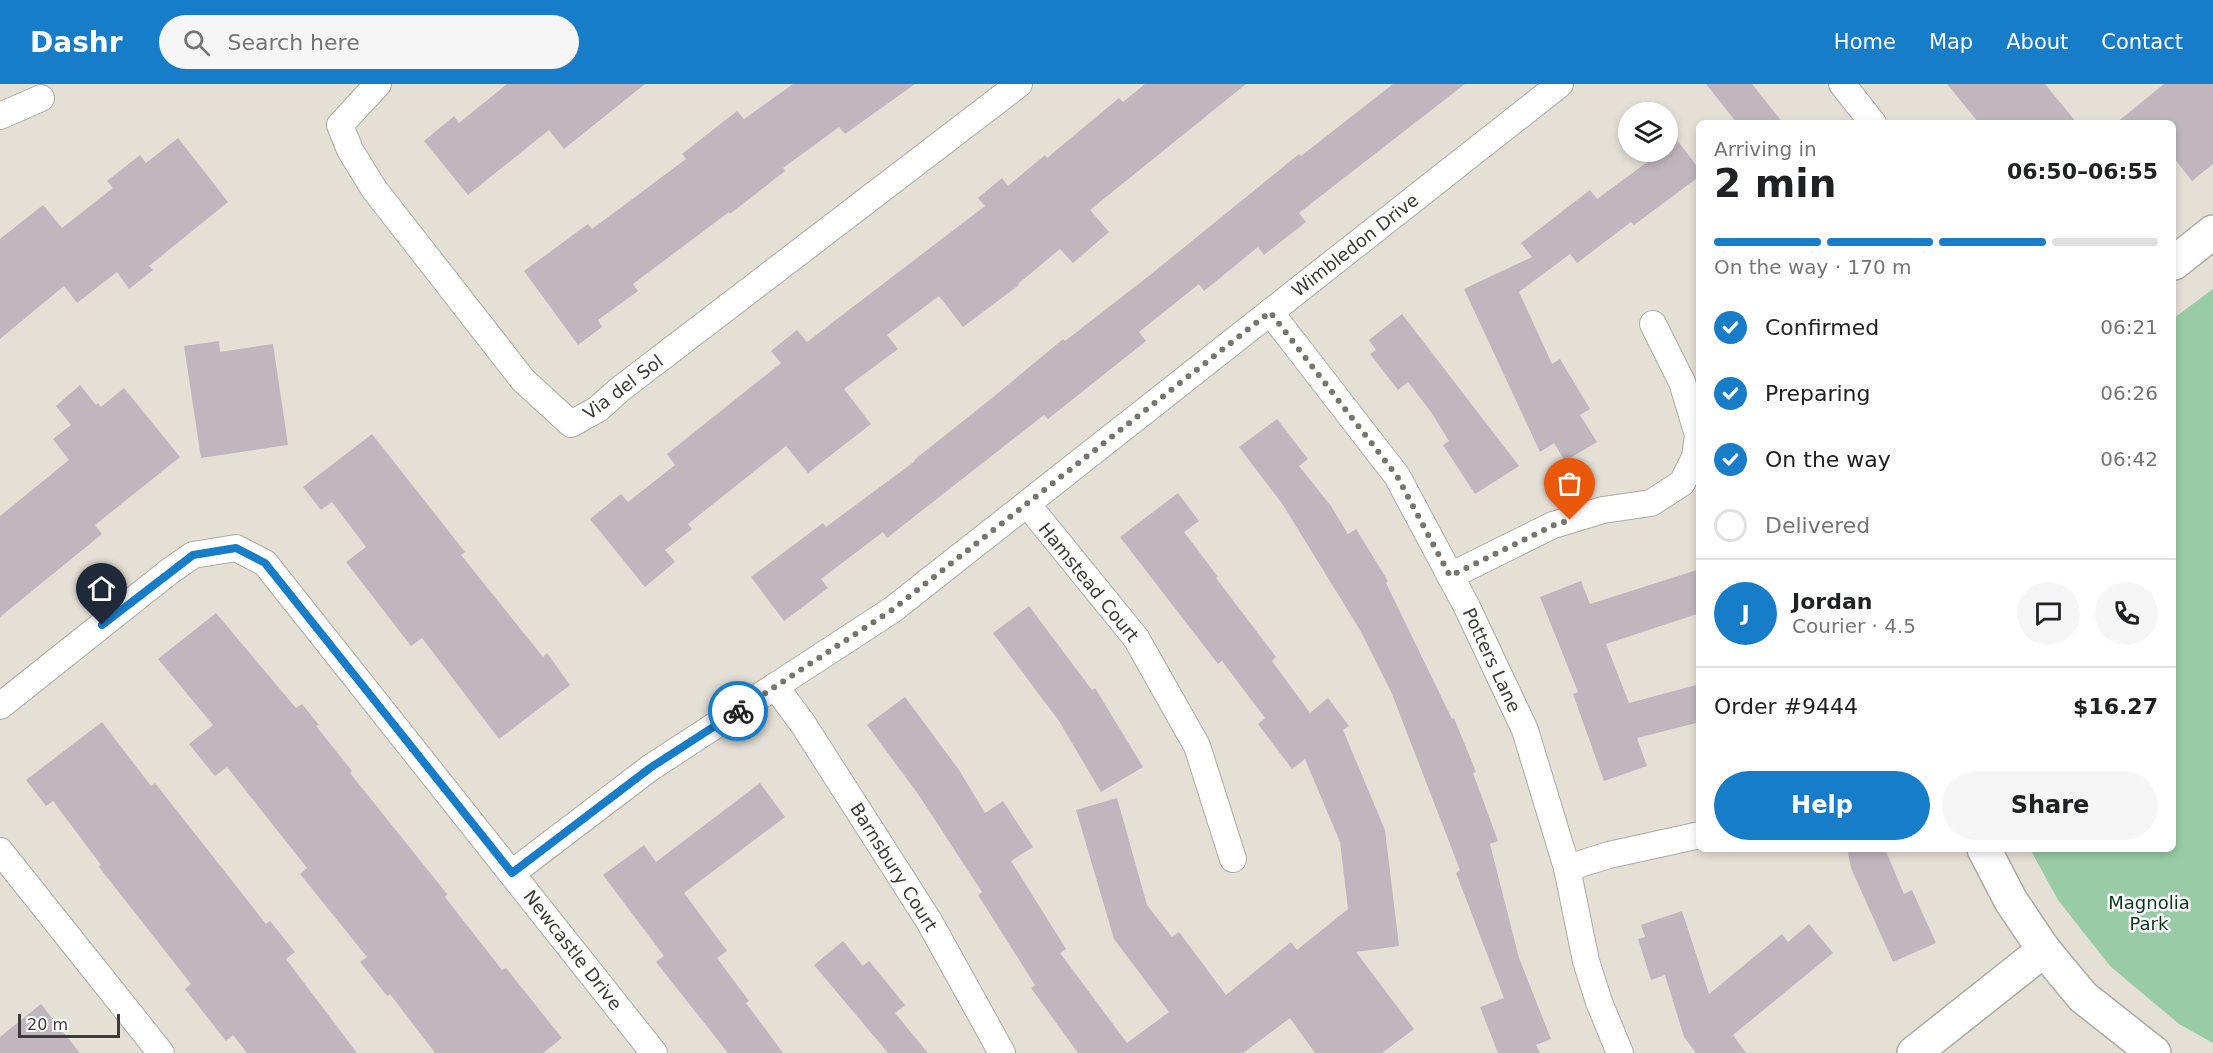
<!DOCTYPE html>
<meta charset="utf-8">
<style>
:root{--surface:#fff;--page:#f6f6f6;--text:#202124;--muted:#757577;--line:#e0e0e0;--accent:#187dc9}
body{margin:0;font-family:"DejaVu Sans",sans-serif;background:var(--page);color:var(--text);height:100vh;display:flex;flex-direction:column;font-size:22px;white-space:nowrap}
*{box-sizing:border-box;margin:0}
p{font-size:20px;color:var(--muted)}
.icon{flex:none;width:33px;height:33px;fill:none;stroke:currentColor;stroke-width:2;stroke-linecap:round;stroke-linejoin:round}
.map{position:relative;flex:1;overflow:hidden}
.details{position:absolute;left:1696px;top:36px;width:480px;height:732px;display:flex;flex-direction:column;background:var(--surface);border-radius:9px;box-shadow:0 3px 9px #0003}
.details>*{flex:none}
.buttons{position:absolute;left:1618px;top:18px;display:grid;gap:12px}
.buttons a{display:grid;place-items:center;width:60px;height:60px;border-radius:50%;background:var(--surface);box-shadow:0 3px 9px #0003;font-size:30px}
.scale{position:absolute;left:18px;bottom:15px;width:102px;box-sizing:border-box;padding-left:6px;border:3px solid #3d3b37;border-top:0;font-size:16px;line-height:21px;white-space:nowrap;color:#3d3b37;-webkit-text-stroke:4px #fff;paint-order:stroke}
.pin{position:absolute;display:grid;place-items:center;width:51px;height:51px;color:#fff;margin:-62px -26px;border-radius:50% 50% 50% 0;rotate:-45deg;box-shadow:0 0 6px #0007}
.pin .icon{rotate:45deg}
.courier{position:absolute;display:grid;place-items:center;width:60px;height:60px;margin:-30px;border:4px solid #187dc9;border-radius:50%;background:#fff;color:#222;box-shadow:0 2px 8px #0007}
.overview em{font-style:normal;font-weight:600}
.overview div{display:flex;flex-direction:column-reverse}
.overview{display:flex;align-items:center;justify-content:space-between;height:102px;padding:0 18px}
h1{font-size:39px;font-weight:600;line-height:45px}
.bar{display:grid;grid-template-columns:repeat(4,1fr);gap:9px 6px;align-content:center;height:72px;padding:0 18px}
.bar i{height:8px;border-radius:4px;background:var(--line)}
.bar .on{background:var(--accent)}
.bar p{grid-column:span 4}
.line{display:flex;align-items:center;gap:15px;padding:0 18px;border-top:2px solid var(--line)}
.line div{flex:1}
.round{display:grid;place-items:center;flex:none;width:63px;height:63px;border-radius:32px;background:var(--page)}
ol{padding:0 18px;list-style:none}
li{display:flex;align-items:center;gap:18px;height:66px}
li p{margin-inline-start:auto}
li .icon{padding:6px;border-radius:50%;background:var(--accent);color:#fff;stroke-width:4}
li:last-child{color:var(--muted)}
li i{width:33px;height:33px;border:3px solid var(--line);border-radius:50%}
.cta{display:flex;gap:12px;margin-top:auto;padding:12px 18px}
.cta a{flex:1;height:69px;border-radius:36px;background:var(--accent);color:#fff;font-size:24px;font-weight:600;line-height:69px;text-align:center}
.cta a+a{background:var(--page);color:var(--text)}
header{display:flex;align-items:center;gap:36px;box-sizing:border-box;height:84px;padding:0 30px;background:var(--accent);color:#fff}
header strong{font-size:28px}
nav{display:flex;gap:33px;margin-inline-start:auto;font-size:21px}
.search{width:420px;height:54px;background:var(--page);display:flex;align-items:center;gap:15px;box-sizing:border-box;padding:0 21px;border-radius:33px;color:var(--muted);font-size:22px}
.map>svg:first-child{display:block}
.green{fill:#99cba6}
.building{fill:#c0b6bd}
.lines{fill:none;stroke-linecap:round;stroke-linejoin:round}
.minor-casing{stroke:#afaaa0;stroke-width:28}
.tertiary-casing{stroke:#afaaa0;stroke-width:36}
.minor{stroke:#fff;stroke-width:26}
.tertiary{stroke:#fff;stroke-width:33}
.done{stroke:#78756f;stroke-width:6;stroke-dasharray:0 10.8}
.route{stroke:#187dc9;stroke-width:8}
.labels{text-anchor:middle;dominant-baseline:central;stroke-width:5;stroke-linejoin:round;paint-order:stroke}
.street-label{font-size:18px;fill:#3d3b37;stroke:#fff}
.park-label{font-size:18px;fill:#073619;stroke:#fff}
</style>
<header>
<strong>Dashr</strong>
<div class="search"><svg class="icon" aria-label="search" viewBox="0 0 24 24"><circle cx="10" cy="10" r="6"/><path d="M15 15l6 6"/></svg>Search here</div>
<nav><a>Home</a><a>Map</a><a>About</a><a>Contact</a></nav>
</header>
<div class="map">
<svg width="2213" height="969" viewBox="0 0 2213 969">
<rect width="100%" height="100%" fill="#e5e0d6"/>
<!-- green -->
<path class="green" d="M2213,205v754l-34,-19 -69,-58 -52,-66 -28,-51h144v-531z"/>
<!-- building -->
<g class="building">
<path d="M507,0h138l-81,65 -15,-19 -81,65 -44,-54 30,-25 5,7z"/>
<path d="M793,0h122l-70,50 -6,-7 -56,41 2,3 -55,43 -1,-2 -96,72 5,7 -40,29 4,7 -24,18 -54,-74 64,-47 4,5 94,-70 -4,-5 55,-43 7,8z"/>
<path d="M1145,0h101l-156,126 19,22 -36,31 -13,-14 -42,35 1,1 -56,42 -24,-31 -52,39 11,14 -54,40 27,35 -63,49 -22,-27 -98,78 4,5 -27,21 10,12 -30,25 -55,-68 31,-25 7,8 47,-37 -8,-11 114,-91 -10,-12 26,-21 10,12 178,-136 -7,-8 24,-20 6,8 37,-31 2,3 72,-60 4,4z"/>
<path d="M1393,0h72l-166,129 7,9 -42,33 -6,-8 -54,44 -5,-7 -60,48 7,9 -98,78 -4,-4 -157,123 -4,-6 -62,47 7,9 -44,33 -33,-44 72,-54 3,4 89,-66 -1,-1 78,-62 71,-59 2,2 85,-66 149,-121 2,2z"/>
<path d="M1706,0h46l31,39h-46z"/>
<path d="M1947,0h98l32,39h-98z"/>
<path d="M2164,0h49v80l-21,17 -18,-23v-35h-58z"/>
<path d="M178,54l50,64 -79,64 4,4 -24,19 -12,-17 -40,31 -13,-17 -64,53v-100l43,-34 19,23 51,-40 -6,-7 33,-26 6,8z"/>
<path d="M1677,56l23,30v6l-66,49 -3,-3 -54,41 -7,-9 -51,38 33,72 8,-5 30,50 -10,6 17,27 -32,19 -11,-18 -14,9 -76,-163 68,-32 -11,-14 69,-53 7,9 64,-47h7v-5z"/>
<path d="M1402,230l117,152 -44,28 -32,-49 6,-4 -18,-29 -23,-30 -10,8 -28,-36 6,-4 -7,-10z"/>
<path d="M219,257l1,11 53,-8 15,101 -87,13 -17,-112z"/>
<path d="M80,301l16,20 2,-2 3,4 23,-19 56,69 -85,68 7,9 -102,83v-101l69,-56 -16,-21 18,-14 -15,-19z"/>
<path d="M1277,335l31,40 -9,7 32,40 17,28 8,-5 32,52 -2,2 66,136 2,-1 22,54 -3,1 25,68 -8,3 29,114 32,81 -15,6 4,8h-42l-18,-46 24,-9 -48,-125 4,-3 -68,-176 -32,-64 -77,-125 -44,-58z"/>
<path d="M372,350l93,118 -4,3 82,102 4,-4 23,32 -71,54 -77,-101 -11,8 -65,-84 20,-15 -34,-45 -11,8 -18,-23z"/>
<path d="M1178,409l21,28 -15,11 34,45 -2,1 60,79 -4,4 38,52 18,-15 21,28 -6,4 42,100 14,116 -43,6 58,77 -32,24h-67l-25,-35 -47,35h-165l-47,-65 4,-3 -57,-90 4,-3 -64,-98 -51,-69 38,-28 54,73 26,43 18,-12 30,46 -22,14 55,88 -6,4 67,90 42,-31 -55,-73 -38,-129 41,-12 30,107 25,32 7,-5 47,63 65,-53 6,8 51,-41 -8,-67 -35,-83 -13,10 -34,-45 7,-6 -43,-57 -4,3 -98,-127z"/>
<path d="M1700,485v44l-94,31 23,59 71,-19v38l-63,16 10,28 -43,15 -31,-87 5,-2 -38,-95 41,-16 9,23z"/>
<path d="M1029,522l63,84 3,-2 48,79 -42,25 -42,-71 -66,-88z"/>
<path d="M216,529l80,95 6,-4 17,21 -3,1 36,45 -2,2 97,121 -2,3 57,73 4,-2 56,70 -19,15h-108l-45,-59 -3,2 -27,-34 7,-5 -67,-83 7,-6 -80,-101 -12,9 -26,-32 24,-19 -55,-66z"/>
<path d="M102,638l49,64 4,-3 111,141 4,-3 25,31 -9,7 71,94h-110l-14,-18 -7,6 -41,-52 6,-5 -92,-117 2,-2 -48,-64 -7,5 -20,-26z"/>
<path d="M760,699l25,34 -101,76 43,58 -10,7 32,43 -3,2 37,50h-55l-72,-91 8,-6 -61,-81 41,-30 12,17z"/>
<path d="M1847,765h38l19,45 8,-4 24,53 -43,19 -42,-94z"/>
<path d="M1682,827l27,83 73,-60 6,8 21,-18 24,29 -100,82 13,18h-50l-12,-16 -19,-62 -14,5 -13,-41 7,-2 -4,-12z"/>
<path d="M843,857l20,25 6,-5 36,44 -10,8 33,40h-40l-74,-88z"/>
<path d="M41,920l39,49h-80v-16z"/>
</g>
<g class="lines">
<!-- minor casing -->
<g class="minor-casing">
<g id="minor">
<path d="M378,0l-38,41 10,25 24,39 149,191 48,44 27,-15 21,-19 400,-306"/>
<path d="M1842,0l31,39"/>
<path d="M0,32l41,-18"/>
<path d="M1270,228l127,164 70,131 58,123 42,138 19,93 13,41 21,51"/>
<path d="M1027,420l109,134 61,108 36,113"/>
<path d="M1450,492l103,-51 50,-15 48,-7 31,-20 13,-26 3,-22 -16,-53 -29,-58"/>
<path d="M775,602l28,38 126,197 73,132"/>
<path d="M0,622l170,-135 23,-16 43,-7 29,15 389,490"/>
<path d="M0,767l161,202"/>
<path d="M1567,784l42,-13 91,-20"/>
<path d="M512,789l138,-105 242,-158 668,-526"/>
</g>
</g>
<!-- tertiary casing -->
<g class="tertiary-casing">
<g id="tertiary">
<path d="M2174,179l39,-31"/>
<path d="M1984,765l27,52 33,49 39,47 71,56"/>
<path d="M1914,969l130,-103"/>
</g>
</g>
<!-- minor -->
<use href="#minor" class="minor"/>
<!-- tertiary -->
<use href="#tertiary" class="tertiary"/>
</g>
<g class="lines">
<!-- done -->
<path class="done" d="M738,627l154,-101 378,-298 127,164 53,100 104,-51 16,-5"/>
<!-- route -->
<path class="route" d="M102,541l91,-70 43,-7 29,15 247,310 138,-105 88,-57"/>
</g>
<g class="labels">
<!-- street labels -->
<g class="street-label">
<text transform="translate(1355 161) rotate(-38)">Wimbledon Drive</text>
<text transform="translate(623 303) rotate(-37)">Via del Sol</text>
<text transform="translate(1089 498) rotate(51)">Hamstead Court</text>
<text transform="translate(1492 576) rotate(65)">Potters Lane</text>
<text transform="translate(894 783) rotate(58)">Barnsbury Court</text>
<text transform="translate(573 866) rotate(52)">Newcastle Drive</text>
</g>
<!-- park labels -->
<g class="park-label">
<text x="2149" y="818">Magnolia<tspan x="2149" dy="21">Park</tspan></text>
</g>
</g>
</svg>
<div class="buttons">
<a><svg class="icon" aria-label="layers" viewBox="0 0 24 24"><path d="M12 4l9 5-9 5-9-5zM3 14l9 5 9-5"/></svg></a>
</div>
<div class="scale">20 m</div>
<div class="pin" style="left:1570px;top:436px;background:#ea580c"><svg class="icon" aria-label="bag" viewBox="0 0 24 24"><path d="M5 8h14l-1 12H6zM9 8a3 3 0 0 1 6 0"/></svg></div>
<div class="pin" style="left:102px;top:541px;background:#1f2937"><svg class="icon" aria-label="home" viewBox="0 0 24 24"><path d="M3 11l9-7 9 7M6 9v11h12V9"/></svg></div>
<div class="courier" style="left:738px;top:627px"><svg class="icon" aria-label="bike" viewBox="0 0 24 24"><circle cx="6" cy="16" r="4"/><circle cx="18" cy="16" r="4"/><path d="M6 16l4-8h5l3 8M10 8l3 8H6M13 5h3"/></svg></div>
<section class="details">
<div class="overview"><div><h1>2 min</h1><p>Arriving in</p></div><em>06:50–06:55</em></div>
<div class="bar"><i class="on"></i><i class="on"></i><i class="on"></i><i></i><p>On the way · 170 m</p></div>
<ol>
<li><svg class="icon" aria-label="check" viewBox="0 0 24 24"><path d="M5 12l5 5 9-10"/></svg>Confirmed<p>06:21</p></li>
<li><svg class="icon" aria-label="check" viewBox="0 0 24 24"><path d="M5 12l5 5 9-10"/></svg>Preparing<p>06:26</p></li>
<li><svg class="icon" aria-label="check" viewBox="0 0 24 24"><path d="M5 12l5 5 9-10"/></svg>On the way<p>06:42</p></li>
<li><i></i>Delivered</li>
</ol>
<div class="line" style="height:108px"><b class="round" style="background:var(--accent);color:#fff">J</b><div><b>Jordan</b><p>Courier · 4.5</p></div><a class="round"><svg class="icon" aria-label="chat" viewBox="0 0 24 24"><path d="M4 5h16v11H9l-5 4z"/></svg></a><a class="round"><svg class="icon" aria-label="phone" viewBox="0 0 24 24"><path d="M5 4h4l2 5-3 2q2 4 5 5l2-3 5 2v4C11 20 4 13 5 4z"/></svg></a></div>
<div class="line" style="height:78px"><div>Order #9444</div><b>$16.27</b></div>
<div class="cta"><a>Help</a><a>Share</a></div>
</section>
</div>
